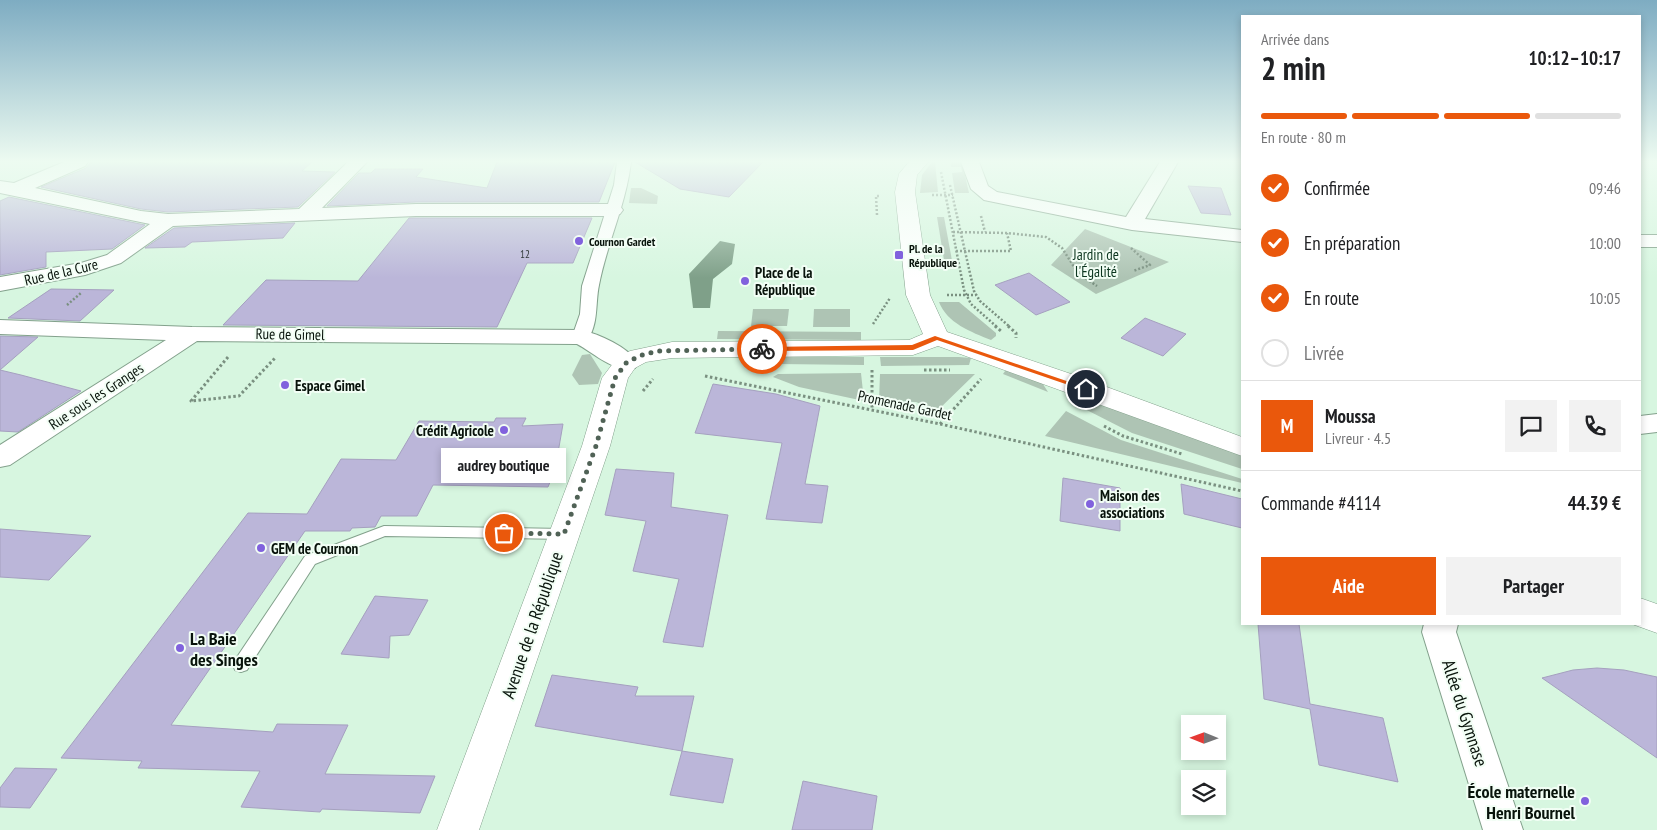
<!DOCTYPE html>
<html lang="fr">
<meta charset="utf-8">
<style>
:root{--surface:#fff;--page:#f2f2f2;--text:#202124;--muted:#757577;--line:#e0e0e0;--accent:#ea580c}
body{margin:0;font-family:"PT Sans Narrow",sans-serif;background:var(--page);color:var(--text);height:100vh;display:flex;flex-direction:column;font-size:19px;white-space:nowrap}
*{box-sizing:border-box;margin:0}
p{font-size:16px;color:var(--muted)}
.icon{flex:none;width:28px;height:28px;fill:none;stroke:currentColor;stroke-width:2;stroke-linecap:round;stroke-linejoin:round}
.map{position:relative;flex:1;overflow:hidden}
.drawer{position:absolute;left:1241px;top:15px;width:400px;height:610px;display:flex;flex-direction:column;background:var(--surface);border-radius:0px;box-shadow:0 2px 8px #0003}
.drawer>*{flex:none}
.needle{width:32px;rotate:271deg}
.controls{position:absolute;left:1181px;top:715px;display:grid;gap:10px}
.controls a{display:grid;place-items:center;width:45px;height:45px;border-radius:0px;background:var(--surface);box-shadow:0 2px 8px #0003;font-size:25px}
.pin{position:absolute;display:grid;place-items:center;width:42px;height:42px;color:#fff;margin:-21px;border:2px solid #fff;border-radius:50%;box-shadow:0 1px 5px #0007}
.courier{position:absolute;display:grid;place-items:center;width:50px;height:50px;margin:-25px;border:4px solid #ea580c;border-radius:50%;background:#fff;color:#222;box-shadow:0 1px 6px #0007}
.bubble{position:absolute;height:35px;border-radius:0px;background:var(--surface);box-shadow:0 2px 8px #0003;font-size:16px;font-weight:700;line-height:35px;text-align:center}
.overview em{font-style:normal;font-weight:700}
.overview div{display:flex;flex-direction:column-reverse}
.overview{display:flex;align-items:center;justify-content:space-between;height:85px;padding:0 20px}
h1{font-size:32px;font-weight:700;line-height:38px}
.bar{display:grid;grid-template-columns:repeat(4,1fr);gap:8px 5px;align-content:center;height:60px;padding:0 20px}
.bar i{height:6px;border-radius:4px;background:var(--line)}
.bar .active{background:var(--accent)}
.bar p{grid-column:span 4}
.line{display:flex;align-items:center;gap:12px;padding:0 20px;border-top:1px solid var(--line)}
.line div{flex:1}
.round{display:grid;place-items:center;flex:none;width:52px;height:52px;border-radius:0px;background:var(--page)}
ol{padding:0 20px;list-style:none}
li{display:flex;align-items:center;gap:15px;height:55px}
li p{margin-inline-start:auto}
li .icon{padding:5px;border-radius:50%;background:var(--accent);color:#fff;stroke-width:4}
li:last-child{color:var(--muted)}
li i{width:28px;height:28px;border:2px solid var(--line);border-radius:50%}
.button{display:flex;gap:10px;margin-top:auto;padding:10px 20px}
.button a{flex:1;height:58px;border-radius:0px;background:var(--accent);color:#fff;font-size:20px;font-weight:700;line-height:58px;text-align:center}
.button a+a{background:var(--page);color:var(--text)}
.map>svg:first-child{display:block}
.green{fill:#aec4b4}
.water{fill:#7fa089}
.building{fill:#bbb6d9;stroke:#a5a0bf}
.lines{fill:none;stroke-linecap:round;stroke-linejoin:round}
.service-casing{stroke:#83a18c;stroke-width:2}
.pedestrian-casing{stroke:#83a18c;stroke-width:2}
.minor-casing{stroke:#83a18c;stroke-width:2}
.tertiary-casing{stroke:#83a18c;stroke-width:1}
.path-far1{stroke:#7a9080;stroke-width:2.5;stroke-dasharray:2 2;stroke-linecap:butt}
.path{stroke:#7a9080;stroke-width:3;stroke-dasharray:2.5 2.5;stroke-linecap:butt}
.service{fill:#fff;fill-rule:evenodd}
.pedestrian{fill:#fff;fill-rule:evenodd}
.minor{fill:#fff;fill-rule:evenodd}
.tertiary{fill:#fff;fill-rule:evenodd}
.route{fill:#ea580c}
.done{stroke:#506256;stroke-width:5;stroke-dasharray:0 9}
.poi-dot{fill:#8162dd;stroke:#f2fef5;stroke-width:2}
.labels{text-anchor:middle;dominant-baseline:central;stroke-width:4;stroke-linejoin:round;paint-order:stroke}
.far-number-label{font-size:11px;fill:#353c3e}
.far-poi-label{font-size:12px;font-weight:bold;fill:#08130b;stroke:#f2fef5;text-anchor:start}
.park-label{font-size:15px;fill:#0c361f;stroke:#f2fef5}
.street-label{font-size:15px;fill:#08130b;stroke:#f2fef5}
.poi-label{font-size:15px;font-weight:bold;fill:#08130b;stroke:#f2fef5;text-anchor:start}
.near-street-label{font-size:18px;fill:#08130b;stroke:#f2fef5}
.near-poi-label{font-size:18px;font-weight:bold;fill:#08130b;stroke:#f2fef5;text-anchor:start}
</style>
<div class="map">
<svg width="1657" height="830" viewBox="0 0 1657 830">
<rect width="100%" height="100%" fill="#d7f6e0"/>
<!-- green -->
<g class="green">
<path d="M932,162h3l3,30 -18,1 2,-18z"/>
<path d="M951,162h11l7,31h-14l-3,-20 10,-1 -1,-5h-10z"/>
<path d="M631,188h10l17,8 -1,8 -28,-1z"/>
<path d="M937,217h7l9,49h-8z"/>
<path d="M1085,229l84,33 -73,32 -45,-29z"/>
<path d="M939,302h20l37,31v3l-5,4c-20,-8 -44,-17 -52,-38z"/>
<path d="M753,309h36l-2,17h-36z"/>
<path d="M814,309h36v18h-37z"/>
<path d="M718,331l143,1v8l-144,-1z"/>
<path d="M590,354l12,19 -4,11 -19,1 -7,-10 10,-20z"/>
<path d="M778,357h86v8l-86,-1z"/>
<path d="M880,357h79l12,1 -2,7 -88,1z"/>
<path d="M1008,367l33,14 7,11 -45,-18z"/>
<path d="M861,373l3,28 -65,-14 -26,-10 5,-3z"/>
<path d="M880,374h95l-38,37 -21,-9 -37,-1z"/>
<path d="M1087,400l13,1 142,54v14l-110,-36 -59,-30z"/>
<path d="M1066,411l55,29 121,39v4l-197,-47z"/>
</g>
<!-- water -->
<path class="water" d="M720,241l15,3 -3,20 -19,15 -3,29h-17l-4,-34z"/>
<!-- building -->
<g class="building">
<path d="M91,162h221l-10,9 33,1 -37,35 -130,5 -27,-3 -100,-22 45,-19z"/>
<path d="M497,162h118l-16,40h-183l-89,4 32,-33h12l4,-4h48l-7,8 71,11z"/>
<path d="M635,162h128l-34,35 -49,-8z"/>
<path d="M1188,186l33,2 10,27 -30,-2z"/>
<path d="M9,197l136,28 -33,24 -66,3v15l-46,8v-74z"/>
<path d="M409,218h183l-19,45h-46l-30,64 -274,-2 43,-45 92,1z"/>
<path d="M295,223l-12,15 -91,4 -7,5 -40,1 29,-20z"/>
<path d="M1029,273l41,29 -34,13 -41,-30z"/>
<path d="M51,289l63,1 -34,31 -72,-3z"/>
<path d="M1145,318l41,16 -23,22 -42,-18z"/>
<path d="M0,336l38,1 -38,33z"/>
<path d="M0,370l21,5 60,16 -63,41 -18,-1z"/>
<path d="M713,384l63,10 44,12 -15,78 23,2 -6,37 -56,-4 16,-76 -87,-10z"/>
<path d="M496,418h30l-4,8 41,-2 -8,46 -7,17 -115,-2 -16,31h-36l-6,11 -23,1 -2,3h-45l-134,194 102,7 4,-8 71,1 -23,49 110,2 -15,37 -98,-4 -2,3 -79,-5 19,-36 -122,-3 4,-7 -81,-3 187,-245 59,1 34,-55 55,1 23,-39 75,1z"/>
<path d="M616,469l58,4 -3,34 57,8 -25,132 -40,-5 16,-63 -46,-8 13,-50 -41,-6z"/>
<path d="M1063,478l57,10v43l-60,-10z"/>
<path d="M1181,484l61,15v29l-58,-14z"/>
<path d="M0,529l91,7 -42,44 -49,-3z"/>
<path d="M375,596l53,4 -19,35 -19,1 -1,22 -48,-4z"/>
<path d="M1258,624h41l11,80 73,14 15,64 -79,-17 -9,-56 -46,-10z"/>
<path d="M1597,668l27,2 33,7v81l-115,-80 31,-8z"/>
<path d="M552,675l86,12 -3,9h59l-12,55 -147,-25z"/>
<path d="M682,751l51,8 -10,44 -53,-8z"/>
<path d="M15,768l42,1 -27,39 -30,-1v-19z"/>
<path d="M803,781l74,15 -5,34h-80z"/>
</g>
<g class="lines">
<!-- service casing -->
<g class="service-casing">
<path id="service" d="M384,526l180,3 5,1 2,4 -2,4 -5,1 -179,-3 -70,28 -68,106 -6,2 -6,-2 -2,-5 2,-5 70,-104z"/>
</g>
<!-- pedestrian casing -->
<g class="pedestrian-casing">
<path id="pedestrian" d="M617,162h14c-5,43 -24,81 -32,123 -4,19 0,38 -12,56h-12l-3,-4 8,-23 2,-28 32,-101z"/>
</g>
<!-- minor casing -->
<g class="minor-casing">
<g id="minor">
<path d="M64,162h24l-3,4 -50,22 106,23 27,3 131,-5 49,-47h19l-45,46 94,-4h197l7,2 3,4 -3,4 -7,2h-197l-243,10 -52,37 -36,12 -85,16v-14l81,-14 26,-8 43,-31 -150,-31v-12l14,2z"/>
<path d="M961,162h18l9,24 9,6 129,25 34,-55h18l-33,57 97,11v12l-110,-12 -148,-30 -13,-11z"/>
<rect x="1640" y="235" width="17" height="12"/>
<path d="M0,320l192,7 389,3c18,4 47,17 57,33l-3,5c-21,5 -41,-15 -58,-24l-380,-3 -187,124 -10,2v-22l166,-105 -166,-6z"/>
<path d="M1657,414v18l-17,2v-18z"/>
<path d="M1424,624h34l-2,8 67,198h-40l-61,-198z"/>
</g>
</g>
<!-- tertiary casing -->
<g class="tertiary-casing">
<g id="tertiary">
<path d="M909,162h19l-11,13 -2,17 15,103 17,37 130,44 165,61v19l-304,-110 -25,9 -241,3 -26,4 -11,6 -7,10 -18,68 -131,384h-42l145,-384 20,-68 15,-20 13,-7 42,-9 237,-2 14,-6 -17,-39 -11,-103 4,-18z"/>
<path d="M1640,598l17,6v29l-25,-9h8z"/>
</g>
</g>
<!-- path-far1 -->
<g class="path-far1">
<path d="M941,172l23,118 7,14 26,23"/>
<path d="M950,185l24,106 6,10 30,26"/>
<path d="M932,195h21"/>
<path d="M877,215l-1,-19h3"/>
<path d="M981,216l4,16"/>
<path d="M953,232l54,1 39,4 16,11 16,25 19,13"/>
<path d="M1131,248l19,17 -17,6"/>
<path d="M956,251h55l-4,-18"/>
<path d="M947,295h29"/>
<path d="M67,305l14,-12"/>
<path d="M873,324l17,-26"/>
</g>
<!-- path -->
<g class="path">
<path d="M995,326l6,5"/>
<path d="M1008,326l8,7v5"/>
<path d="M228,357l-37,44 48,-5 36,-38"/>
<path d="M872,370v40"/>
<path d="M924,370h26"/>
<path d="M705,376l235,48 302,67"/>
<path d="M643,391l10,-12"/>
<path d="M940,424l41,-45"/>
<path d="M1104,426l19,10 59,18"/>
</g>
<!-- service -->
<use href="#service" class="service"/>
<!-- pedestrian -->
<use href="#pedestrian" class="pedestrian"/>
<!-- minor -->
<use href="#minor" class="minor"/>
<!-- tertiary -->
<use href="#tertiary" class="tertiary"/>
</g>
<!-- sky -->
<linearGradient id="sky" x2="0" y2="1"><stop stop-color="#7eacc2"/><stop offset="0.58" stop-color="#edfbf1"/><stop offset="1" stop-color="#edfbf1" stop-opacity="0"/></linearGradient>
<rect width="1657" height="278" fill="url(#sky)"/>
<!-- route -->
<path class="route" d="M935,336l155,53 -7,1 -146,-50 -24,10 -151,1 -4,-2 4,-2 150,-2z"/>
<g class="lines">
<!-- done -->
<path class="done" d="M504,533l60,1 32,-88 19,-68 11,-15 13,-7 18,-5 105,-2"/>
</g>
<!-- markers -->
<g class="poi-dot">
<circle cx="579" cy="241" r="5"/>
<rect x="894" y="250" width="10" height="10" rx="2.5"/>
<circle cx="745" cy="281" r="5"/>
<circle cx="285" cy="385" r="5"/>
<circle cx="504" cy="430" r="5"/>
<circle cx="1090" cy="504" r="5"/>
<circle cx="261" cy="548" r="5"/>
<circle cx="180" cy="648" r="5"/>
<circle cx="1585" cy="801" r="5"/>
</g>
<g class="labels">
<!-- far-number labels -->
<g class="far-number-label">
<text x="525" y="254">12</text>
</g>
<!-- far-poi labels -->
<g class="far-poi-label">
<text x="589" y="241">Cournon Gardet</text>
<text x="909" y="248">Pl. de la<tspan x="909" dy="14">République</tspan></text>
</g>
<!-- park labels -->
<g class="park-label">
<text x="1096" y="254">Jardin de<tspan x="1096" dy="17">l'Égalité</tspan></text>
</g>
<!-- street labels -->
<g class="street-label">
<text transform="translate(61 272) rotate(-13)">Rue de la Cure</text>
<text transform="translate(290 334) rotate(1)">Rue de Gimel</text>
<text transform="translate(96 396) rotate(-33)">Rue sous les Granges</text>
<text transform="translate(905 405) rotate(12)">Promenade Gardet</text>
</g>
<!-- poi labels -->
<g class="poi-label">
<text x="755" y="272">Place de la<tspan x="755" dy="17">République</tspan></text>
<text x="295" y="385">Espace Gimel</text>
<text x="494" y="430" text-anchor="end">Crédit Agricole</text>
<text x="1100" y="495">Maison des<tspan x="1100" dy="17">associations</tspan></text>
<text x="271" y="548">GEM de Cournon</text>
</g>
<!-- near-street labels -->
<g class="near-street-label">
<text transform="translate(532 625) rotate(-71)">Avenue de la République</text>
<text transform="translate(1465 713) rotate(72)">Allée du Gymnase</text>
</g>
<!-- near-poi labels -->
<g class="near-poi-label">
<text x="190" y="638">La Baie<tspan x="190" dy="21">des Singes</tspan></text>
<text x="1575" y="791" text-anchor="end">École maternelle<tspan x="1575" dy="21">Henri Bournel</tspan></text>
</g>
</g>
</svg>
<div class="controls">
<a><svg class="needle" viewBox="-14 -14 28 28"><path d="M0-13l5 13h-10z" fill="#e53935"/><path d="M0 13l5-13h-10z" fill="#757577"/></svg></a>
<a><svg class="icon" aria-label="layers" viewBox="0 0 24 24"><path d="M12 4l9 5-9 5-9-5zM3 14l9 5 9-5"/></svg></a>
</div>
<div class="pin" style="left:504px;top:533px;background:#ea580c"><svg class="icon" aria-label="bag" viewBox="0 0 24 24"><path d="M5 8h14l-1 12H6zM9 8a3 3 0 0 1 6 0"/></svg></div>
<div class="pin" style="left:1086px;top:389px;background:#1f2937"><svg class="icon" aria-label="home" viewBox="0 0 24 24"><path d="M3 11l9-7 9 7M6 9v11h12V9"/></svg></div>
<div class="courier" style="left:762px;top:349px"><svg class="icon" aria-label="bike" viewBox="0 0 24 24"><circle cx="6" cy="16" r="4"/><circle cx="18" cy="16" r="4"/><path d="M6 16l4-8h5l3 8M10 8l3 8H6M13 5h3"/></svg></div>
<div class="bubble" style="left:441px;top:448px;width:125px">audrey boutique</div>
<section class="drawer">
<div class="overview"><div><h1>2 min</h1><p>Arrivée dans</p></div><em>10:12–10:17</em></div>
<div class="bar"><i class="active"></i><i class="active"></i><i class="active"></i><i></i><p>En route · 80 m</p></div>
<ol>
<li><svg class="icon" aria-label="check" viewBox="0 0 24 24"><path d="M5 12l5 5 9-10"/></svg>Confirmée<p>09:46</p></li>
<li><svg class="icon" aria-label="check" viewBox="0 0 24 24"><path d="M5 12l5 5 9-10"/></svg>En préparation<p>10:00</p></li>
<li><svg class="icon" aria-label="check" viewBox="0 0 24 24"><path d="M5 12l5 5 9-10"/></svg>En route<p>10:05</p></li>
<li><i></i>Livrée</li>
</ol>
<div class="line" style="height:90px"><b class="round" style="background:var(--accent);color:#fff">M</b><div><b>Moussa</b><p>Livreur · 4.5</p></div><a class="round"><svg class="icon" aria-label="chat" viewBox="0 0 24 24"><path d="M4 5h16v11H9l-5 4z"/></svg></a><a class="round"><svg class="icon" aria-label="phone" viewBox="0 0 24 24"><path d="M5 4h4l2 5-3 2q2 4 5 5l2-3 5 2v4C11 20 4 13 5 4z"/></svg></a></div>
<div class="line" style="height:65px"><div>Commande #4114</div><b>44.39 €</b></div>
<div class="button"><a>Aide</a><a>Partager</a></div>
</section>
</div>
